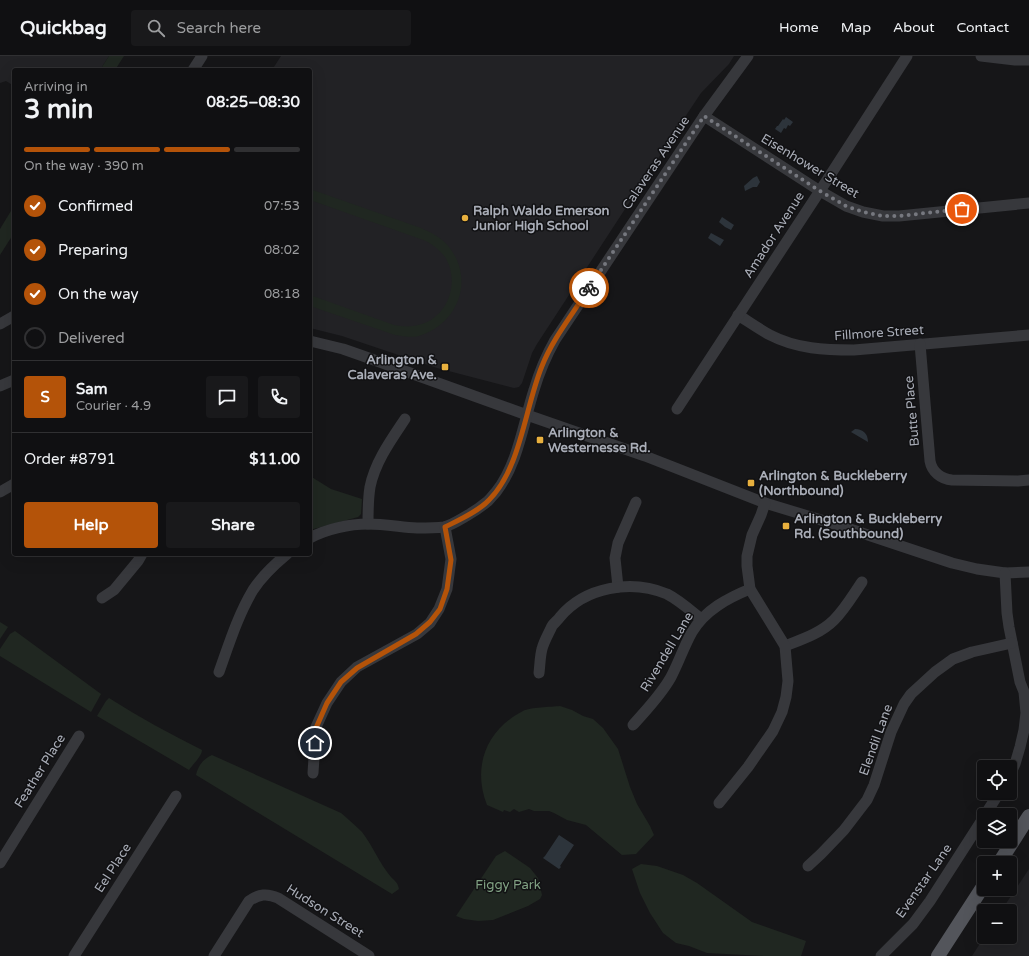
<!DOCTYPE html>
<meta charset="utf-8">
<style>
:root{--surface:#101012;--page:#19191b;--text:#f1f3f6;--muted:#9c9d9f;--line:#303032;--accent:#b45309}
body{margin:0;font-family:"Varela Round",sans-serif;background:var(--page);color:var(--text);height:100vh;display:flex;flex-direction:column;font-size:15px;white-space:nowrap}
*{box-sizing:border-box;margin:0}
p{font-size:13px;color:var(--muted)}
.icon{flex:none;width:22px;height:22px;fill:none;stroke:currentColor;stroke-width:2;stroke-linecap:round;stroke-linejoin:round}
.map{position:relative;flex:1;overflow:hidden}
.side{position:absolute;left:12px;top:12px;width:300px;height:488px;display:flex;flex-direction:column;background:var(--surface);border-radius:4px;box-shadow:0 4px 16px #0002,0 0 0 1px var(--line)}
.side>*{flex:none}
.controls{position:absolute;left:977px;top:704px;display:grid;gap:8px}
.controls a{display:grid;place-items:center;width:40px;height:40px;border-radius:4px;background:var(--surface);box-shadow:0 4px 16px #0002,0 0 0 1px var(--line);font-size:20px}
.pin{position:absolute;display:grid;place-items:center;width:34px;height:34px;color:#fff;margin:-17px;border:2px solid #fff;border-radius:50%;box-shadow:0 1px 4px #0007}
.courier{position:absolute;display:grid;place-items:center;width:40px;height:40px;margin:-20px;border:3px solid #b45309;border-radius:50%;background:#fff;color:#222;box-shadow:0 1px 5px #0007}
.summary em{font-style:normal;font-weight:800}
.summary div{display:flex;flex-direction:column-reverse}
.summary{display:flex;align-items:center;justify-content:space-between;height:68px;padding:0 12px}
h1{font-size:26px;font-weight:800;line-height:30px}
.bar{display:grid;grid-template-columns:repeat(4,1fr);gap:6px 4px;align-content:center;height:48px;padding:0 12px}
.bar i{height:5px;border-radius:3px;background:var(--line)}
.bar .active{background:var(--accent)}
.bar p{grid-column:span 4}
.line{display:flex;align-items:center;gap:10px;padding:0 12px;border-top:1px solid var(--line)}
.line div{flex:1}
.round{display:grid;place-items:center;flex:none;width:42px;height:42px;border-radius:4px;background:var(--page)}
ol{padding:0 12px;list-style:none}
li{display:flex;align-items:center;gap:12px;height:44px}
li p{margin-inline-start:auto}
li .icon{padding:4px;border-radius:50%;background:var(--accent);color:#fff;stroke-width:4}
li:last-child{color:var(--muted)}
li i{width:22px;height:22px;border:2px solid var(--line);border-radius:50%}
.button{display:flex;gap:8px;margin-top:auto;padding:8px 12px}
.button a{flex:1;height:46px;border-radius:4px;background:var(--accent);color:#fff;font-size:16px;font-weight:800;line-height:46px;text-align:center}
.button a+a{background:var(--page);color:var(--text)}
header{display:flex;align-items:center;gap:24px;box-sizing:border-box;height:56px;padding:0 20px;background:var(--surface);border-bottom:1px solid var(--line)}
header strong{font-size:19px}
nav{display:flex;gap:22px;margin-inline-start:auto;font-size:14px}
.search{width:280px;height:36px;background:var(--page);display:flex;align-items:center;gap:10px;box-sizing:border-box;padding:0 14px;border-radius:4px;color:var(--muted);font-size:15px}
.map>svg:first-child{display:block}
.built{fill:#222225}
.green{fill:#202721}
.water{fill:#2d343b}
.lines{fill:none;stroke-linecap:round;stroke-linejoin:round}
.minor{stroke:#37383c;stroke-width:11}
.major{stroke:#53555b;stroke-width:14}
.done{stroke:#76787f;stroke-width:4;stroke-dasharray:0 7.2}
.route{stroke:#b45309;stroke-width:5}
.poi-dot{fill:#e8b03e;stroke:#111113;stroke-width:1.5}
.labels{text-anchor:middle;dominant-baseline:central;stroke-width:3;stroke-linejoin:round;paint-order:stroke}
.street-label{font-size:13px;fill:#a9adb7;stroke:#111113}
.poi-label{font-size:13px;font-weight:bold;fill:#a9adb7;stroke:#111113;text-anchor:start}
.park-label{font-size:13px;fill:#81a183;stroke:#111113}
</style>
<header>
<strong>Quickbag</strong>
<div class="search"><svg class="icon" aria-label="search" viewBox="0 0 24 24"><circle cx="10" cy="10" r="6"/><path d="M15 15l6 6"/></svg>Search here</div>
<nav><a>Home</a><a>Map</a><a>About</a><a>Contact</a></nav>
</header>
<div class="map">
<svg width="1029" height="900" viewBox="0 0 1029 900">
<rect width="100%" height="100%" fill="#161618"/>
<!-- built -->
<g class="built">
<path d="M0,0h109l-9,14h-86v16l-8,-5 -6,2z"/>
<path d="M281,0h453l-5,8 -28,29 -14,21 -150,230 -5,9 -10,30 -3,4 -5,1 -77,-20 -95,-32 -32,-8v-258h-38z"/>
<path d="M1029,813v87h-57l12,-19h26v-26h-9z"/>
</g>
<!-- green -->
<g class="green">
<path d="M109,0h15l-9,14h-15z"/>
<path d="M310,133l111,39c11,5 21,10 28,19 26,33 9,77 -30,89 -7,2 -17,0 -24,-1l-85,-29v-11l84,30c10,2 19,2 28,-1 27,-9 38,-43 23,-67 -5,-7 -12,-12 -19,-16l-116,-41z"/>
<path d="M14,150v27l-14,22v-26z"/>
<path d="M310,420l21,13 31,10 -1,15 -3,3 -48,13z"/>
<path d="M0,566l8,5 -8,12z"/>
<path d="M15,575l86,63 -10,18 -91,-56v-7l10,-15z"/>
<path d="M109,642c30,19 61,36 93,52 0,6 -9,14 -13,20l-92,-54 9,-15z"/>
<path d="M560,650l12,4 11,6 10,3 10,9 15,21 12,38 7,17 13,22 4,9 -18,19 -14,1 -36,-30 -19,-5 -13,-7 -5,-2h-15l-5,-2 -10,3 -5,-3 -4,3 -6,-2 -1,2 -16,-7c-15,-38 -1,-75 36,-94 7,-4 28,-4 37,-5z"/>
<path d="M212,699l129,58c7,6 14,12 21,19 11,14 17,31 29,45 4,4 7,6 8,12l-7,5 -196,-119c2,-9 7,-16 16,-20z"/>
<path d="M505,795l25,17 8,10 4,17 -2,4 -12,7 -35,14 -15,1 -14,-2 -8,-3 40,-60z"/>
<path d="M641,808l16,2 26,9 14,8 55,39 54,19 -5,15h-37l-57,-3 -18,-7 -13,-3 -13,-10 -13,-20 -10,-20 -8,-24z"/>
</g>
<!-- water -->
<g class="water">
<path d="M786,61l7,5 -3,4 -2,-1 -2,4 -2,-1 -3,5 -6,-4 2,-3h1l5,-7 1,1z"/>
<path d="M757,120l3,6 -3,5h-4l-8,4 -1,-5 9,-8z"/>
<path d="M722,161l12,8 -3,5 -6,-3 -6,-5z"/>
<path d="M711,177l13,7 -4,6 -12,-8z"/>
<path d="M855,373c8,0 13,5 13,13l-17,-10z"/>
<path d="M559,779l15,10 -14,21 1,1 -2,2 -16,-11 2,-2z"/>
</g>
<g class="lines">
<!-- minor -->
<g class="minor">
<path d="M981,0l34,4h14"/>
<path d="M193,14l9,-14"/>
<path d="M704,60l116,75 26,15 17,6 20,4h16l130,-13"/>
<path d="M738,259c11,7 21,14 32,20 27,14 55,15 84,15l175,-15"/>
<path d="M0,268l14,-8"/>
<path d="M310,285l33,8 20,7 164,59 118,41 120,47 79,24 108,36 25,6 28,4 24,-1"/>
<path d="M920,288l10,117c2,11 11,18 22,19l66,1 11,-1"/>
<path d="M0,330l14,-6"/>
<path d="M677,353l152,-232 78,-121"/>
<path d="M0,436l14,-8"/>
<path d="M368,468c0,-12 0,-25 2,-37 5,-25 21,-47 35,-68"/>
<path d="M310,482c16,-9 40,-14 58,-14 16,0 33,3 49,4 9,0 18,0 27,-1 8,-2 17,-8 24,-12 7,-4 14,-9 20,-14 3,-3 5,-6 8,-9 22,-28 27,-68 38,-102 5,-17 12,-34 21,-50l149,-224 44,-60"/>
<path d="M1005,517l2,40 2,14 11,55 4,10 2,21 -2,17 -4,17 -5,17 -5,11"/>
<path d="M618,531l-3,-29 3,-15 18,-41"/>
<path d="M102,542l12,-8 24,-29 4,-7"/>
<path d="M785,590c18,-7 36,-13 49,-26 11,-11 19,-25 28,-38"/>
<path d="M219,616c10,-28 19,-57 34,-82 9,-14 22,-26 34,-36"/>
<path d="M539,617c1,-8 1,-17 3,-24 2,-8 7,-16 10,-23 2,-3 6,-6 8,-9 25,-30 71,-38 107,-23 12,6 23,16 34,25"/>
<path d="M633,669c14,-16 28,-30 38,-48 8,-15 13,-31 21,-45 13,-22 36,-34 58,-43"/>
<path d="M313,717l3,-46 11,-24 14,-21 16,-15 60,-33 13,-11 9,-14 8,-20 4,-30 -6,-32"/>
<path d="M719,747l29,-36 25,-36 9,-19 4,-15 2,-16 -3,-35 -35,-57 -3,-23v-10l5,-21 9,-20 4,-12"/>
<path d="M985,759l14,-22"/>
<path d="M0,807l79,-127"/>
<path d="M808,810l13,-12 23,-24 23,-30 7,-15 17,-53 13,-28 7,-10 24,-22 18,-13 19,-7 40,-9"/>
<path d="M74,900l102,-160"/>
<path d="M214,900l35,-55c10,-7 18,-8 29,-3l91,58"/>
<path d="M881,900l32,-32 17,-23 54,-84"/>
</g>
<!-- major -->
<g class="major">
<path d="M999,807l30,-47"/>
<path d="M938,900l46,-71"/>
</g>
</g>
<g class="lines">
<!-- done -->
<path class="done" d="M589,232l115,-172 116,75 26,15 17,6 20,4h16l63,-7"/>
<!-- route -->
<path class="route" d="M315,687l1,-15 11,-25 14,-21 16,-14 59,-34 14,-12 10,-13 7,-20 4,-29 -6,-33c14,-7 34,-16 44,-27 32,-32 36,-93 53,-134 11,-28 31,-52 47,-78"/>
</g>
<!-- markers -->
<g class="poi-dot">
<circle cx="465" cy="162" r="4"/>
<rect x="441" y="307" width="8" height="8" rx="2"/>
<rect x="536" y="380" width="8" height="8" rx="2"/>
<rect x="747" y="423" width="8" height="8" rx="2"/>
<rect x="782" y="466" width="8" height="8" rx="2"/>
</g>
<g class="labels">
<!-- street labels -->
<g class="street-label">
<text transform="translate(656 107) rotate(-56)">Calaveras Avenue</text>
<text transform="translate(810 110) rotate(31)">Eisenhower Street</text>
<text transform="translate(774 179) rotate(-57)">Amador Avenue</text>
<text transform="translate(879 277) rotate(-4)">Fillmore Street</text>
<text transform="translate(912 355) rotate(-95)">Butte Place</text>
<text transform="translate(667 596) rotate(-59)">Rivendell Lane</text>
<text transform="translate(876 684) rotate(-70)">Elendil Lane</text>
<text transform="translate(40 715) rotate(-58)">Feather Place</text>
<text transform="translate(113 812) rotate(-57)">Eel Place</text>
<text transform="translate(924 825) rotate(-55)">Evenstar Lane</text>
<text transform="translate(325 855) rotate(32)">Hudson Street</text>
</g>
<!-- poi labels -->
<g class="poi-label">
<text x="473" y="155">Ralph Waldo Emerson<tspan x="473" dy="15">Junior High School</tspan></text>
<text x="437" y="304" text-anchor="end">Arlington &amp;<tspan x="437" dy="15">Calaveras Ave.</tspan></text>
<text x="548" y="377">Arlington &amp;<tspan x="548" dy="15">Westernesse Rd.</tspan></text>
<text x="759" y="420">Arlington &amp; Buckleberry<tspan x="759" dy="15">(Northbound)</tspan></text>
<text x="794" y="463">Arlington &amp; Buckleberry<tspan x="794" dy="15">Rd. (Southbound)</tspan></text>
</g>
<!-- park labels -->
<g class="park-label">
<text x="508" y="829">Figgy Park</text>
</g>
</g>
</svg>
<div class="controls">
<a><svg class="icon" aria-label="locate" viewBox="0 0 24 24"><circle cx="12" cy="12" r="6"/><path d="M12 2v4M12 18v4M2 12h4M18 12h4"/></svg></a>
<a><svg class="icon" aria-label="layers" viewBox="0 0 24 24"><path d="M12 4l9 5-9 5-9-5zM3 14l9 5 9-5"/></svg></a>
<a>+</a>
<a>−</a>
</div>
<div class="pin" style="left:962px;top:153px;background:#ea580c"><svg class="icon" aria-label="bag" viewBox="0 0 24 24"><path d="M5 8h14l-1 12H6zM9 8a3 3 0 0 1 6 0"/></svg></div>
<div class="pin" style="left:315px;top:687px;background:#1f2937"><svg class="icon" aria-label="home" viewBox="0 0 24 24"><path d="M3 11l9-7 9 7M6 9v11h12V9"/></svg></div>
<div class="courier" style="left:589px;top:232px"><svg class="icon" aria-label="bike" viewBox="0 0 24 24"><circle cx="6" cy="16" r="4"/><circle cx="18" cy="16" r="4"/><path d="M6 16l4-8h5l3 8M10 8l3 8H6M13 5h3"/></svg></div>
<section class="side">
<div class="summary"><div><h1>3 min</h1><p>Arriving in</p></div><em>08:25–08:30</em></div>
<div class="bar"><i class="active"></i><i class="active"></i><i class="active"></i><i></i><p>On the way · 390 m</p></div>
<ol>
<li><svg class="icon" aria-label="check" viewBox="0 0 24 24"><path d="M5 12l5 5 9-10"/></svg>Confirmed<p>07:53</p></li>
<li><svg class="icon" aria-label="check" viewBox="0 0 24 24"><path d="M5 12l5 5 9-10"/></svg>Preparing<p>08:02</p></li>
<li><svg class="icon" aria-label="check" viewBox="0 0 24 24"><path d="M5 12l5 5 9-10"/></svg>On the way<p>08:18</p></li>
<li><i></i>Delivered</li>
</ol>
<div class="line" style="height:72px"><b class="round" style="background:var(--accent);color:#fff">S</b><div><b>Sam</b><p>Courier · 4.9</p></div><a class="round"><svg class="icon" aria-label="chat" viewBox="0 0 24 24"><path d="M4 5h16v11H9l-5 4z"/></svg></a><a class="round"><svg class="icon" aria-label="phone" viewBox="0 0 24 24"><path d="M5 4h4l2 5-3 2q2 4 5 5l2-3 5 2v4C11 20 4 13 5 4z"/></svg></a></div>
<div class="line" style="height:52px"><div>Order #8791</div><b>$11.00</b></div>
<div class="button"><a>Help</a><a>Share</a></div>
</section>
</div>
